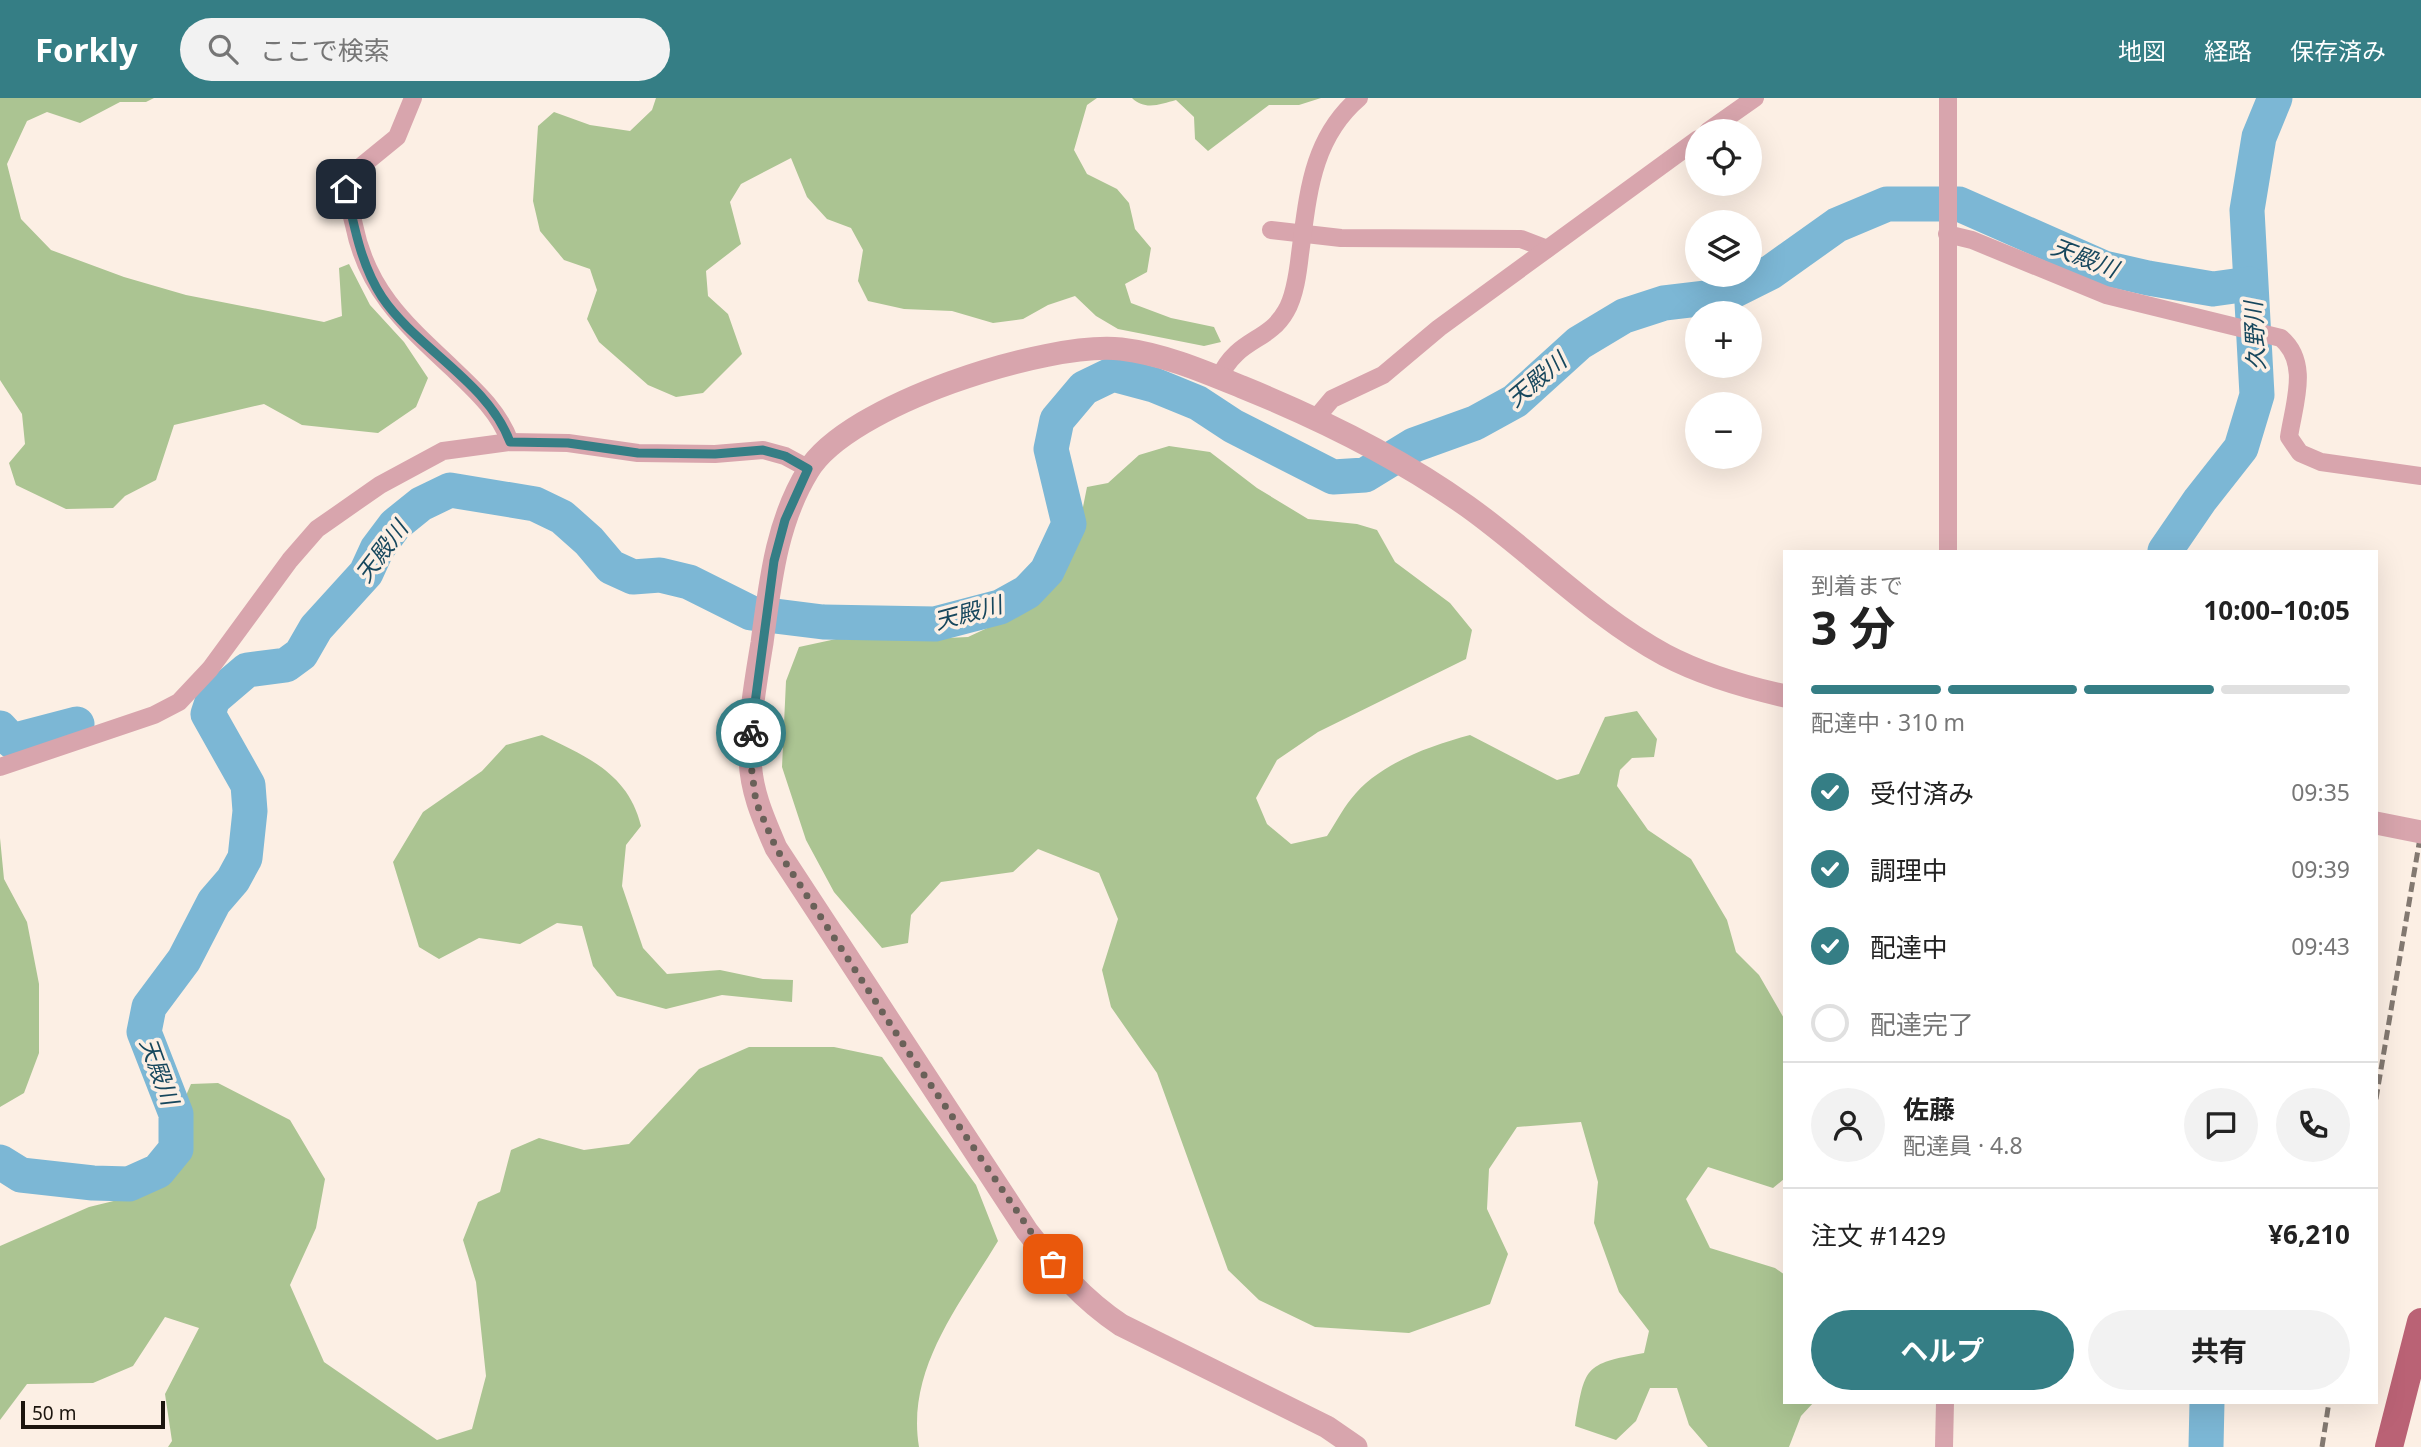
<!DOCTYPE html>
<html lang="ja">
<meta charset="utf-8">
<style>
:root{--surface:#fff;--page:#f2f2f2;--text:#222;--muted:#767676;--line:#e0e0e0;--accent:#357e85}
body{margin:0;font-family:"Noto Sans","Noto Sans JP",sans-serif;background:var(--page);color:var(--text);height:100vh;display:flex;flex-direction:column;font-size:26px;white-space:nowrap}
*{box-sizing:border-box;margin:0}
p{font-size:23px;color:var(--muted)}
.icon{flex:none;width:38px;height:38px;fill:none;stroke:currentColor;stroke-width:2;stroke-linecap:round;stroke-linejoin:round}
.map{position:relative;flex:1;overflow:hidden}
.sheet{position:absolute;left:1783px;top:452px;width:595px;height:854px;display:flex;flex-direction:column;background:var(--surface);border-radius:0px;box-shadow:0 7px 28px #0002}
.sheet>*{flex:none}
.fabs{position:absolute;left:1685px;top:21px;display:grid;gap:14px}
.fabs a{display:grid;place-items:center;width:77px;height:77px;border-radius:50%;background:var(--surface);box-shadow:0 7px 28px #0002;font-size:35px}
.scale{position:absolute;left:21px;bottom:18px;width:144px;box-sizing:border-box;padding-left:7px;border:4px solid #1c150e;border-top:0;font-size:19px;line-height:24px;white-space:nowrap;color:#1c150e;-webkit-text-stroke:5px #fcefe4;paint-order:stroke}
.pin{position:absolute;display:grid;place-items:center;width:60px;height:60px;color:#fff;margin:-30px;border-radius:14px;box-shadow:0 4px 10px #0006}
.courier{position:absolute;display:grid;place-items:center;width:70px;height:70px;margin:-35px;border:5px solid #357e85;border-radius:50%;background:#fff;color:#222;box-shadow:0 2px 9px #0007}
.head em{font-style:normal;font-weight:700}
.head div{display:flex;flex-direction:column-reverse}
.head{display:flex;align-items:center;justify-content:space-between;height:119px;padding:0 28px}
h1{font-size:46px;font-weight:700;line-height:52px}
.bar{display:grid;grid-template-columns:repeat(4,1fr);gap:10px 7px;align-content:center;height:84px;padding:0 28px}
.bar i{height:9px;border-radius:5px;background:var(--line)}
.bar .selected{background:var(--accent)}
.bar p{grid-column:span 4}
.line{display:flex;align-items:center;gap:18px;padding:0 28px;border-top:2px solid var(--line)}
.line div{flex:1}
.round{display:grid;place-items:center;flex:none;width:74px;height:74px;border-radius:37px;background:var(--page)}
ol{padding:0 28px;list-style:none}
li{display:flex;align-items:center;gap:21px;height:77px}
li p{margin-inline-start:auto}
li .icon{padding:7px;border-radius:50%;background:var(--accent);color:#fff;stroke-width:4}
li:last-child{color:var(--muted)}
li i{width:38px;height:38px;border:4px solid var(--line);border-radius:50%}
.action{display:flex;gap:14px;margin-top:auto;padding:14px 28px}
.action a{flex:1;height:80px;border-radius:42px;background:var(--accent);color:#fff;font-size:28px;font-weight:700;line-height:80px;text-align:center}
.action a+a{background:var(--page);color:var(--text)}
header{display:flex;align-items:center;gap:42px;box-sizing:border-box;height:98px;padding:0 35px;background:var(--accent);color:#fff}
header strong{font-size:33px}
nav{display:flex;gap:38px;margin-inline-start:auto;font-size:24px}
.search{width:490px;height:63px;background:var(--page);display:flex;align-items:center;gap:18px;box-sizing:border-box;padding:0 24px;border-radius:38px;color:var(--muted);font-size:26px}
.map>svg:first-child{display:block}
.forest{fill:#abc492}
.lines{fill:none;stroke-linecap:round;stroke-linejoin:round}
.river{stroke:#7cb7d5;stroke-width:35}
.minor{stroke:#d8a5ad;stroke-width:18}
.tertiary{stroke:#d8a5ad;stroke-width:23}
.primary{stroke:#ba6275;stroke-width:28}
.rail{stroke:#837971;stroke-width:5;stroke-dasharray:10 5;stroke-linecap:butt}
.tertiary-bridge{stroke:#d8a5ad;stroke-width:23}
.done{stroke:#6a6159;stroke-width:7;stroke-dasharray:0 12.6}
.route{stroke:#357e85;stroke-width:9}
.labels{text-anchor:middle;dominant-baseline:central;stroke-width:7;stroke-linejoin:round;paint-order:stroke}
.water-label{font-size:23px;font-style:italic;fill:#17475d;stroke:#fcefe4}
</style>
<header>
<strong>Forkly</strong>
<div class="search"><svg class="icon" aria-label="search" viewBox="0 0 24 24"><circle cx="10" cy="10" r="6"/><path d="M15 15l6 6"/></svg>ここで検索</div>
<nav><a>地図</a><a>経路</a><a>保存済み</a></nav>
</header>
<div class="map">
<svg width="2421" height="1349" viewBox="0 0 2421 1349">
<rect width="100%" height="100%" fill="#fcefe4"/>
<!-- forest -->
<g class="forest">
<path d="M0,0h154l-8,4h-26l-40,21 -33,-11 -20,9 -20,43 14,55 30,31 73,27 62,18 138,27 18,-6 -3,-48 10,-4 21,41 34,37 24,36 -12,29 -38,26 -76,-8 -38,-21 -90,21 -18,55 -31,16 -12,12 -47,1 -50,-24 -7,-22 16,-19 -3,-30 -22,-34z"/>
<path d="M656,0h441l-10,7 -13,45 13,24 30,15 12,14 6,26 16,19 -4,24 -22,12 6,19 40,15 43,9 7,15 -17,4 -86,-17 -22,-13 -21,-20 -27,9 -25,14 -30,4 -41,-12 -48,-2 -36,-8 -10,-20 5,-31 -12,-22 -24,-9 -20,-22 -16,-39 -50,26 -11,18 11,42 -35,27 2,25 20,18 14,40 -39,39 -27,4 -28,-12 -49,-43 -12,-23 10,-29 -7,-21 -26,-9 -24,-29 -7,-30 5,-75 16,-14 36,13 40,6 22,-21z"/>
<path d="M1132,0h189l-22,7h-30l-61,46 -13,-12 -1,-22 -18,-17c-15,4 -31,11 -44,-2z"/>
<path d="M1169,348l41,6 47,36 51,31 49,5 20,6 18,32 55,41 22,27 -6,29 -148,73 -41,28 -21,38 11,26 24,20 36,-8c8,-12 15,-26 24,-37 27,-35 78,-53 119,-64l87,45 22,-6 26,-57 32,-6 20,28 -3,18 -22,1 -12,12 -3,16 31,44 43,29 36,61 9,32 23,23 26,45 -1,159 -11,9 -65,-21 -22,32 24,49 65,20 10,7v127h29l-13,14 -12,31h-81l-19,-22 -12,-37h-27l-14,33 -20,19 -41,-14c10,-59 8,-62 69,-73l5,-22 -30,-39 -25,-69 4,-41 -17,-60 -64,5 -28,42 -2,40 21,45 -18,50 -81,29 -94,-6 -56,-27 -31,-30 -71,-197 -46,-66 -9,-37 16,-51 -19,-46 -61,-24 -25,23 -72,10 -30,33 -3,28 -26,5 -48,-56 -28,-52 -24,-73 4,-86 13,-34 37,-8 67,1 65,-3 45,-21 36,-27 26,-42 12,-60 21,-4 31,-28z"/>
<path d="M542,637c45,22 86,38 99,91l-15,19 -4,41 21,62 24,26 53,-4 43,9 30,1 -1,22 -70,-7 -56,14 -49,-13 -24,-30 -11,-40 -25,-3 -37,21 -41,-6 -40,21 -20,-12 -26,-85 30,-50 59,-41 24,-26z"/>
<path d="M0,740l4,41 23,43 12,62v69l-15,40 -24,14z"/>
<path d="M749,949h85l48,10 94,128 22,56c-38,63 -92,128 -79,206h-751l4,-6 -7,-47 34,-66 -34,-11 -32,49 -40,17 -66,1 -27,36v-174l89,-39 41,-10 35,-15 21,-29 -2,-53 7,-16 27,-1 72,37 35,59 -9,49 -26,57 34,77 113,78 35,-11 14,-53 -10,-94 -13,-42 15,-38 22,-10 11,-42 28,-12 45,12 45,-6 70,-75z"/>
</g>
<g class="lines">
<!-- river -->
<g class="river">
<path d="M2165,453l35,-51 41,-52 16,-53 -10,-185 12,-73 16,-39"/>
<path d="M0,630l12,13 65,-17"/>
<path d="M0,1064l21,13 72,8 36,1 29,-13 18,-22v-35l-32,-82 5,-25 35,-47 30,-58 19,-22 12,-22 5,-47 -2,-26 -40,-71 5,-15 34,-29 39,-5 15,-11 15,-26 50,-55 11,-24 18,-24 26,-21 29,-14 85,14 27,13 27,24 22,26 22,10 27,-2 29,7 62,31 72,9 112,2 65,-17 27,-15 20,-21 22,-47 -18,-75 6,-29 27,-32 29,-14 41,11 44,18 35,23 100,51 32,-2 49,-30 61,-22 40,-22 64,-58 45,-27 40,-13 59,-7 48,-24 66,-47 50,-21h72l145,64 44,10 65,11 36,-5"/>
<path d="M2206,1349l1,-45"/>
</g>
<!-- minor -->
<g class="minor">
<path d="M413,0l-16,39 -49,40c-2,16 2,32 6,48 13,65 50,98 97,142 23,22 48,44 59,75"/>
<path d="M1708,33l47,-33"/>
<path d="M1271,132l70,8 180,1 26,10"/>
<path d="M1947,136l25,6 134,55 175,43c29,25 13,65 8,99l11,16 21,9 100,14"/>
<path d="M1219,280c19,-41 49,-35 67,-67 9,-15 12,-39 14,-57 8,-58 11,-115 59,-156"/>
<path d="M1316,320l16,-19 51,-24 56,-47 259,-189"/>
<path d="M1948,453v-453"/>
<path d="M0,669l154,-52 25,-13 31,-33 80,-109 27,-31 63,-44 63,-34 67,-9 58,1 70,10 77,1 48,-4 22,6 24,13"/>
<path d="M1944,1349l1,-45"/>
</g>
<!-- tertiary -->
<path class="tertiary" d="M1356,1349l-29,-20 -206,-102c-39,-26 -65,-57 -94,-94l-251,-383c-13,-30 -26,-59 -26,-93 -1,-37 6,-75 12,-112 8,-59 14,-120 46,-172 39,-66 239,-130 313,-122 42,5 82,22 121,38 79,32 155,69 225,119 66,47 126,110 198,149 36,19 80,32 120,41"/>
<!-- primary -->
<path class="primary" d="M2389,1349l32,-125"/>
<!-- rail -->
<g class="rail">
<path d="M2376,1001l45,-267"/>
<path d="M2322,1349l7,-45"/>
</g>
<!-- tertiary-bridge -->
<path class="tertiary-bridge" d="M2376,725l45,9"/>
</g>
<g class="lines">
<!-- done -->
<path class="done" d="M751,635l-1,24 6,45 20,46 133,205 144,211"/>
<!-- route -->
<path class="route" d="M346,91c8,37 15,76 36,108 34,51 106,85 128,145l58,1 70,10 77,1 48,-4 22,6 23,13 -23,51 -11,41 -23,172"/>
</g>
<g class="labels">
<!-- water labels -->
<g class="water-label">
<text transform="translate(2085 159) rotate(21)">天殿川</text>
<text transform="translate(2254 238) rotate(-93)">久野川</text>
<text transform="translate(1536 281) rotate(-40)">天殿川</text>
<text transform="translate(381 453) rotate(-53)">天殿川</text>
<text transform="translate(968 514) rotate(-15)">天殿川</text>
<text transform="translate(160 973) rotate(70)">天殿川</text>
</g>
</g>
</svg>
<div class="fabs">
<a><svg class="icon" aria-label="locate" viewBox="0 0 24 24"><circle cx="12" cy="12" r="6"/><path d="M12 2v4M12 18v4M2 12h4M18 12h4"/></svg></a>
<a><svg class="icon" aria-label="layers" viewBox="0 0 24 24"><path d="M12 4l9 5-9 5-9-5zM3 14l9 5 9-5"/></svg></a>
<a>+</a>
<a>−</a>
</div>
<div class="scale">50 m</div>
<div class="pin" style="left:1053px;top:1166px;background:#ea580c"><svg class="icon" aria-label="bag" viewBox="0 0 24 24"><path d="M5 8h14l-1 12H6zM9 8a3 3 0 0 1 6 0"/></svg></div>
<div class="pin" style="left:346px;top:91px;background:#1f2937"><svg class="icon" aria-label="home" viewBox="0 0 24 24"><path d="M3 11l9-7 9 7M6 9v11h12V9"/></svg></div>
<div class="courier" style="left:751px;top:635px"><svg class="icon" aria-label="bike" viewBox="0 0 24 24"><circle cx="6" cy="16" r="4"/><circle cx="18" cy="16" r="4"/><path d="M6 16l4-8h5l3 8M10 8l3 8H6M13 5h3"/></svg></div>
<section class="sheet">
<div class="head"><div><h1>3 分</h1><p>到着まで</p></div><em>10:00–10:05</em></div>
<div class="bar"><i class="selected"></i><i class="selected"></i><i class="selected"></i><i></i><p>配達中 · 310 m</p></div>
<ol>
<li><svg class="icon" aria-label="check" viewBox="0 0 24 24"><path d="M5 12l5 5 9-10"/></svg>受付済み<p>09:35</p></li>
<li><svg class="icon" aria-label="check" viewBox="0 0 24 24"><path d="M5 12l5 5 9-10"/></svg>調理中<p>09:39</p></li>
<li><svg class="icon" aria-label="check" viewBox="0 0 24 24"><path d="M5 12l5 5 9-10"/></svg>配達中<p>09:43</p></li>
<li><i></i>配達完了</li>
</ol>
<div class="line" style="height:126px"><a class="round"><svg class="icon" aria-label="person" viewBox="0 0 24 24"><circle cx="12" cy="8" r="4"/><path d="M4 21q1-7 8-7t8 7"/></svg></a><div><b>佐藤</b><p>配達員 · 4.8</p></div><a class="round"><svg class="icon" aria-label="chat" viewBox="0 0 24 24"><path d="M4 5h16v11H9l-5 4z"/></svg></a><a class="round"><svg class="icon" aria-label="phone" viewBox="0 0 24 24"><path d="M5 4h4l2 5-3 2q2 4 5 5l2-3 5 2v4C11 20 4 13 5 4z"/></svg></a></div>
<div class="line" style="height:91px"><div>注文 #1429</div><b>¥6,210</b></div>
<div class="action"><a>ヘルプ</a><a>共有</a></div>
</section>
</div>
